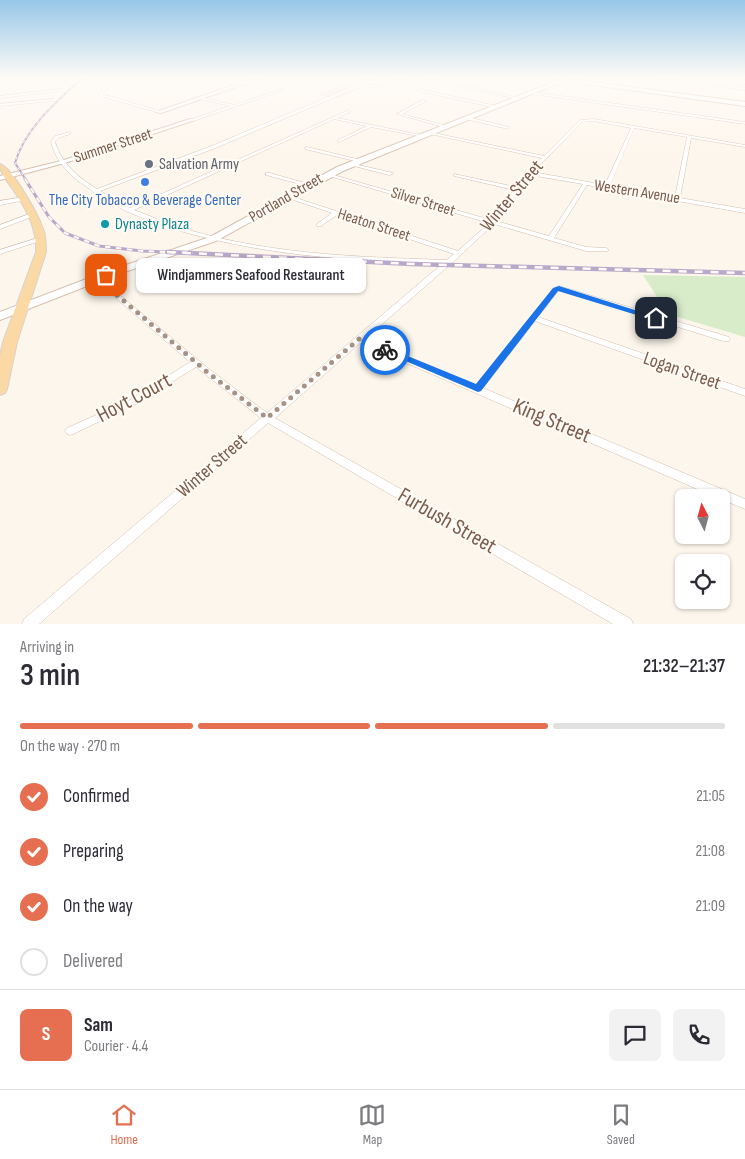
<!DOCTYPE html>
<meta charset="utf-8">
<style>
:root{--surface:#fff;--page:#f2f2f3;--text:#2b2b33;--muted:#7c7c81;--line:#e1e1e2;--accent:#e76f51}
body{margin:0;font-family:"Sofia Sans Condensed",sans-serif;background:var(--page);color:var(--text);height:100vh;display:flex;flex-direction:column;font-size:19px;white-space:nowrap}
*{box-sizing:border-box;margin:0}
p{font-size:16px;color:var(--muted)}
.icon{flex:none;width:28px;height:28px;fill:none;stroke:currentColor;stroke-width:2;stroke-linecap:round;stroke-linejoin:round}
.map{position:relative;height:624px;overflow:hidden}
.side{display:flex;flex-direction:column;background:var(--surface);flex:1}
.side>*{flex:none}
.needle{width:32px;rotate:354deg}
.tools{position:absolute;left:675px;top:489px;display:grid;gap:10px}
.tools a{display:grid;place-items:center;width:55px;height:55px;border-radius:8px;background:var(--surface);box-shadow:0 1px 4px #0004;font-size:25px}
.pin{position:absolute;display:grid;place-items:center;width:42px;height:42px;color:#fff;margin:-21px;border-radius:10px;box-shadow:0 2px 8px #0006}
.courier{position:absolute;display:grid;place-items:center;width:50px;height:50px;margin:-25px;border:4px solid #1a73e8;border-radius:50%;background:#fff;color:#222;box-shadow:0 1px 6px #0007}
.bubble{position:absolute;height:35px;border-radius:8px;background:var(--surface);box-shadow:0 1px 4px #0004;font-size:16px;font-weight:600;line-height:35px;text-align:center}
.headline em{font-style:normal;font-weight:600}
.headline div{display:flex;flex-direction:column-reverse}
.headline{display:flex;align-items:center;justify-content:space-between;height:85px;padding:0 20px}
h1{font-size:32px;font-weight:600;line-height:38px}
.bar{display:grid;grid-template-columns:repeat(4,1fr);gap:8px 5px;align-content:center;height:60px;padding:0 20px}
.bar i{height:6px;border-radius:4px;background:var(--line)}
.bar .current{background:var(--accent)}
.bar p{grid-column:span 4}
.line{display:flex;align-items:center;gap:12px;padding:0 20px;border-top:1px solid var(--line)}
.line div{flex:1}
.round{display:grid;place-items:center;flex:none;width:52px;height:52px;border-radius:8px;background:var(--page)}
ol{padding:0 20px;list-style:none}
li{display:flex;align-items:center;gap:15px;height:55px}
li p{margin-inline-start:auto}
li .icon{padding:5px;border-radius:50%;background:var(--accent);color:#fff;stroke-width:4}
li:last-child{color:var(--muted)}
li i{width:28px;height:28px;border:2px solid var(--line);border-radius:50%}
.tab-bar{display:flex;justify-content:space-around;align-items:center;height:70px;border-top:1px solid var(--line);background:var(--surface);font-size:14px;color:var(--muted)}
.tab-bar a{display:grid;justify-items:center;gap:2px}
.tab-bar .current{color:var(--accent)}
.map>svg:first-child{display:block}
.residential{fill:#f5e8da}
.green{fill:#d8ecc9}
.lines{fill:none;stroke-linecap:round;stroke-linejoin:round}
.street-casing{stroke:#d1beb0;stroke-width:1}
.secondary-casing{stroke:#d6c0b0;stroke-width:2}
.primary-casing{stroke:#dad1cd;stroke-width:2}
.street{fill:#fff;fill-rule:evenodd}
.secondary{fill:#fff;fill-rule:evenodd}
.primary{fill:#fbd9a5;fill-rule:evenodd}
.rail-far2-casing{stroke:#b9a8c9;stroke-width:2}
.rail-far1-casing{stroke:#b9a8c9;stroke-width:3}
.rail-casing{stroke:#b9a8c9;stroke-width:4.5}
.rail-far2{stroke:#fffaf3;stroke-width:1;stroke-dasharray:3;stroke-linecap:butt}
.rail-far1{stroke:#fffaf3;stroke-width:2;stroke-dasharray:5.5;stroke-linecap:butt}
.rail{stroke:#fffaf3;stroke-width:2.5;stroke-dasharray:8;stroke-linecap:butt}
.route{fill:#1a73e8}
.done{stroke:#a89285;stroke-width:5;stroke-dasharray:0 9}
.worship-dot{fill:#6b7280;stroke:#fffaf3;stroke-width:2}
.shop-dot{fill:#3f7fe0;stroke:#fffaf3;stroke-width:2}
.culture-dot{fill:#0f9aa8;stroke:#fffaf3;stroke-width:2}
.labels{text-anchor:middle;dominant-baseline:central;stroke-width:4.5;stroke-linejoin:round;paint-order:stroke}
.far-street-label{font-size:16px;fill:#7a5c4d;stroke:#fffaf3}
.far-worship-label{font-size:16px;fill:#5b616d;stroke:#fffaf3;text-anchor:start}
.far-shop-label{font-size:16px;fill:#366cbe;stroke:#fffaf3}
.far-culture-label{font-size:16px;fill:#0d838f;stroke:#fffaf3;text-anchor:start}
.street-label{font-size:19px;fill:#7a5c4d;stroke:#fffaf3}
.near-street-label{font-size:22px;fill:#7a5c4d;stroke:#fffaf3}
</style>
<div class="map">
<svg width="745" height="624" viewBox="0 0 745 624">
<rect width="100%" height="100%" fill="#fdf6ec"/>
<!-- residential -->
<path class="residential" d="M364,77h81l-35,12 -48,-1 -25,10 -21,-3z"/>
<!-- green -->
<path class="green" d="M643,275l102,2v60l-77,-23z"/>
<g class="lines">
<!-- street casing -->
<g class="street-casing">
<g id="street">
<path d="M124,77h4l-24,14 -2,2v1l58,17v2l-60,-17 -2,-3 4,-4z"/>
<path d="M372,77h4l-8,4v-2z"/>
<path d="M405,77h5l-16,7 -40,5 -141,60 -113,42 30,17 219,-98 1,2 -13,6 89,18 -2,1 -53,-10 -32,15h-1v-2l29,-14 -33,-7 -200,91c12,4 24,10 36,14 88,30 184,33 277,36l7,-6 -117,-39 -16,11h-4v-2l15,-11 -47,-16 5,-1 168,55 31,-28 -163,-48 4,-1 161,46 23,-30 -60,-14v-2l62,13 11,-15 15,-14 -112,-24 -2,-1 1,-1 115,24 36,-36 14,-1 151,26v2l-54,-9 -11,60 65,11v4l-158,-28 -33,53 32,9 20,1 2,1v2h-22l-92,-27 -42,39 -87,76 111,46 78,-97 5,-2 170,51 1,2 -1,2h-6l-164,-51 -21,27 207,72v7l-210,-75 -52,67 262,111v10l-24,-10v-1h-3l-358,-155 -85,75 356,201 2,5h-20l-345,-201 -229,201h-17l2,-5 237,-201 -65,-51 -60,37 -63,30 -3,1 -3,-1 -2,-3 2,-3 63,-28 60,-38 -95,-82 -1,-1 1,-1h4l110,91 58,44 175,-149c-93,-3 -186,-9 -275,-37 -13,-4 -26,-10 -39,-15 -11,-5 -22,-13 -32,-20h-3c-4,-4 -10,-8 -15,-11 -13,-11 -23,-23 -27,-39l4,-6 15,-4v2l-12,4 -3,4c7,22 23,35 42,47l112,-42 143,-60 41,-5zM594,121l37,7 -26,57 -72,-13 49,-50zM634,128l53,9 -12,60 -65,-11zM530,175l53,9 -34,52 -53,-15z"/>
<path d="M420,77h7l93,21 -2,1z"/>
<path d="M647,77h11l87,11v2z"/>
<path d="M61,89l-1,2 -60,7v-2z"/>
<path d="M281,89l3,1 -91,31 -3,-1 40,-14 -30,-7v-2l34,8z"/>
<path d="M419,89l78,17 2,1 -2,1 -79,-17z"/>
<path d="M532,92l213,30v2l-212,-30z"/>
<path d="M53,99l-1,2 -52,5v-2z"/>
<path d="M423,100l3,1 -24,13 45,12v2l-50,-14z"/>
<path d="M467,117l42,10 1,1 -2,1 -42,-10z"/>
<path d="M307,147l54,13v1l-2,1 -54,-13v-1z"/>
<path d="M350,163l43,10v1l-4,1 -39,-10z"/>
<path d="M266,173h4l42,12 -5,1 -41,-11z"/>
<path d="M24,197l2,1v2l-26,5v-4z"/>
<path d="M32,213l2,1v2l-34,13v-4z"/>
<path d="M41,237l3,2 -1,1 -43,14v-4z"/>
</g>
</g>
<!-- secondary casing -->
<g class="secondary-casing">
<g id="secondary">
<path d="M257,77h8l-104,36 -5,-1z"/>
<path d="M566,77h7l-4,2 176,23v4l-181,-25 -221,90 -127,70 -106,36 -110,43v-8l102,-39 108,-36 127,-70z"/>
<path d="M190,119l5,1 -130,43 -65,17v-4l61,-15z"/>
</g>
</g>
<!-- primary casing -->
<g class="primary-casing">
<path id="primary" d="M0,164c13,5 38,50 43,65 3,7 3,15 3,23l-29,90 -10,47 -2,4 -5,2v-39l3,-14 33,-90c1,-22 -8,-40 -20,-58 -6,-10 -16,-19 -16,-30z"/>
</g>
<!-- street -->
<use href="#street" class="street"/>
<!-- secondary -->
<use href="#secondary" class="secondary"/>
<!-- primary -->
<use href="#primary" class="primary"/>
<!-- rail-far2 casing -->
<g class="rail-far2-casing">
<path id="rail-far2" d="M26,180l-11,-17c10,-35 42,-62 68,-86"/>
</g>
<!-- rail-far1 casing -->
<g class="rail-far1-casing">
<path id="rail-far1" d="M25,179l24,38 16,16 34,13 43,5 51,2"/>
</g>
<!-- rail casing -->
<g class="rail-casing">
<path id="rail" d="M167,252l245,12 333,9"/>
</g>
<!-- rail-far2 -->
<use href="#rail-far2" class="rail-far2"/>
<!-- rail-far1 -->
<use href="#rail-far1" class="rail-far1"/>
<!-- rail -->
<use href="#rail" class="rail"/>
</g>
<!-- sky -->
<linearGradient id="sky" x2="0" y2="1"><stop stop-color="#97c7e8"/><stop offset="0.47" stop-color="#fefbf6"/><stop offset="1" stop-color="#fefbf6" stop-opacity="0"/></linearGradient>
<rect width="745" height="165" fill="url(#sky)"/>
<!-- route -->
<path class="route" d="M559,286l101,32 -7,2 -95,-29 -77,100 -3,1 -98,-42 5,-3 3,1 88,36 77,-96z"/>
<g class="lines">
<!-- done -->
<path class="done" d="M106,275l-9,3 109,93 61,47 92,-79 26,11"/>
</g>
<!-- markers -->
<circle class="worship-dot" cx="149" cy="164" r="5"/>
<circle class="shop-dot" cx="145" cy="182" r="5"/>
<circle class="culture-dot" cx="105" cy="224" r="5"/>
<g class="labels">
<!-- far-street labels -->
<g class="far-street-label">
<text transform="translate(113 146) rotate(-18)">Summer Street</text>
<text transform="translate(637 192) rotate(9)">Western Avenue</text>
<text transform="translate(286 198) rotate(-30)">Portland Street</text>
<text transform="translate(423 202) rotate(17)">Silver Street</text>
<text transform="translate(374 225) rotate(18)">Heaton Street</text>
</g>
<!-- far-worship labels -->
<g class="far-worship-label">
<text x="159" y="164">Salvation Army</text>
</g>
<!-- far-shop labels -->
<g class="far-shop-label">
<text x="145" y="200">The City Tobacco &amp; Beverage Center</text>
</g>
<!-- far-culture labels -->
<g class="far-culture-label">
<text x="115" y="224">Dynasty Plaza</text>
</g>
<!-- street labels -->
<g class="street-label">
<text transform="translate(512 196) rotate(-50)">Winter Street</text>
<text transform="translate(682 371) rotate(19)">Logan Street</text>
<text transform="translate(212 466) rotate(-41)">Winter Street</text>
</g>
<!-- near-street labels -->
<g class="near-street-label">
<text transform="translate(134 398) rotate(-28)">Hoyt Court</text>
<text transform="translate(552 421) rotate(23)">King Street</text>
<text transform="translate(447 521) rotate(30)">Furbush Street</text>
</g>
</g>
</svg>
<div class="tools">
<a><svg class="needle" viewBox="-14 -14 28 28"><path d="M0-13l5 13h-10z" fill="#e53935"/><path d="M0 13l5-13h-10z" fill="#7c7c81"/></svg></a>
<a><svg class="icon" aria-label="locate" viewBox="0 0 24 24"><circle cx="12" cy="12" r="6"/><path d="M12 2v4M12 18v4M2 12h4M18 12h4"/></svg></a>
</div>
<div class="pin" style="left:106px;top:275px;background:#ea580c"><svg class="icon" aria-label="bag" viewBox="0 0 24 24"><path d="M5 8h14l-1 12H6zM9 8a3 3 0 0 1 6 0"/></svg></div>
<div class="pin" style="left:656px;top:318px;background:#1f2937"><svg class="icon" aria-label="home" viewBox="0 0 24 24"><path d="M3 11l9-7 9 7M6 9v11h12V9"/></svg></div>
<div class="courier" style="left:385px;top:350px"><svg class="icon" aria-label="bike" viewBox="0 0 24 24"><circle cx="6" cy="16" r="4"/><circle cx="18" cy="16" r="4"/><path d="M6 16l4-8h5l3 8M10 8l3 8H6M13 5h3"/></svg></div>
<div class="bubble" style="left:136px;top:258px;width:230px">Windjammers Seafood Restaurant</div>
</div>
<section class="side">
<div class="headline"><div><h1>3 min</h1><p>Arriving in</p></div><em>21:32–21:37</em></div>
<div class="bar"><i class="current"></i><i class="current"></i><i class="current"></i><i></i><p>On the way · 270 m</p></div>
<ol>
<li><svg class="icon" aria-label="check" viewBox="0 0 24 24"><path d="M5 12l5 5 9-10"/></svg>Confirmed<p>21:05</p></li>
<li><svg class="icon" aria-label="check" viewBox="0 0 24 24"><path d="M5 12l5 5 9-10"/></svg>Preparing<p>21:08</p></li>
<li><svg class="icon" aria-label="check" viewBox="0 0 24 24"><path d="M5 12l5 5 9-10"/></svg>On the way<p>21:09</p></li>
<li><i></i>Delivered</li>
</ol>
<div class="line" style="height:90px"><b class="round" style="background:var(--accent);color:#fff">S</b><div><b>Sam</b><p>Courier · 4.4</p></div><a class="round"><svg class="icon" aria-label="chat" viewBox="0 0 24 24"><path d="M4 5h16v11H9l-5 4z"/></svg></a><a class="round"><svg class="icon" aria-label="phone" viewBox="0 0 24 24"><path d="M5 4h4l2 5-3 2q2 4 5 5l2-3 5 2v4C11 20 4 13 5 4z"/></svg></a></div>
</section>
<nav class="tab-bar">
<a class="current"><svg class="icon" aria-label="home" viewBox="0 0 24 24"><path d="M3 11l9-7 9 7M6 9v11h12V9"/></svg>Home</a>
<a><svg class="icon" aria-label="map" viewBox="0 0 24 24"><path d="M3 6l6-2 6 2 6-2v14l-6 2-6-2-6 2zM9 4v14M15 6v14"/></svg>Map</a>
<a><svg class="icon" aria-label="saved" viewBox="0 0 24 24"><path d="M7 4h10v16l-5-4-5 4z"/></svg>Saved</a>
</nav>
